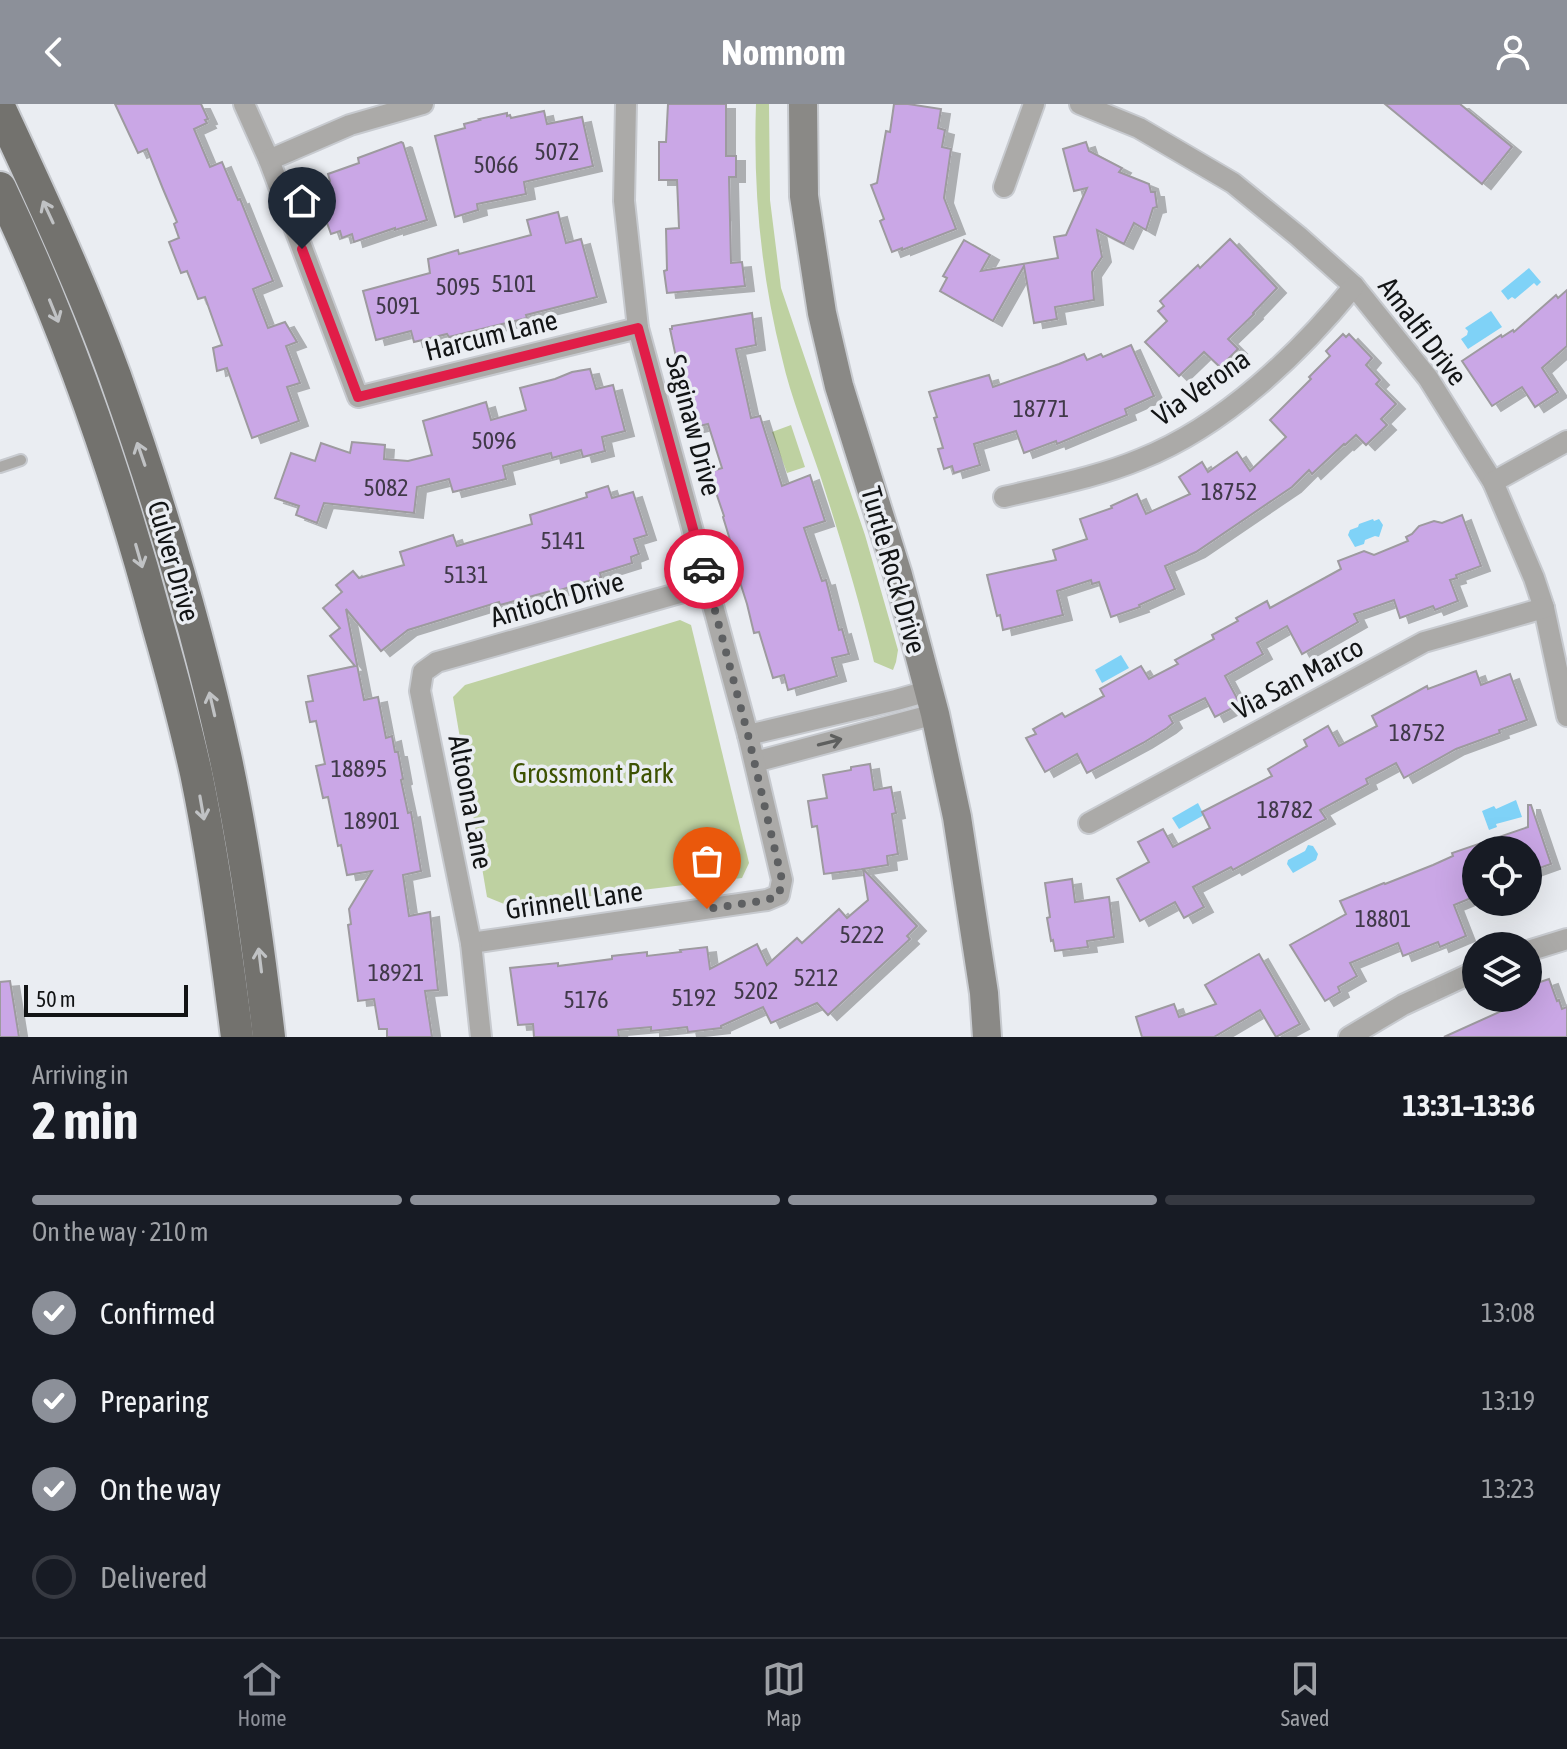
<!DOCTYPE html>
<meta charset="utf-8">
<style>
:root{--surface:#171b24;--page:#20242c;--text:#f1f3f6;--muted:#9ea1a6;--line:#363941;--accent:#8c9099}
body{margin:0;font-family:"Asap Condensed",sans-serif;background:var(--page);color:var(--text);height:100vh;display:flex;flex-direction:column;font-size:30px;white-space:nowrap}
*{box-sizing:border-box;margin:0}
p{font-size:26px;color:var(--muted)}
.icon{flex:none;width:44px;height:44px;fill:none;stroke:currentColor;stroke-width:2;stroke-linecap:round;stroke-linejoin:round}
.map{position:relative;height:933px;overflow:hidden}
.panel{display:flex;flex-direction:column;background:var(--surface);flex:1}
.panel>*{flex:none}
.controls{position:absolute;left:1462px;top:732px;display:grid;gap:16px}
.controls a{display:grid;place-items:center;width:80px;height:80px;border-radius:50%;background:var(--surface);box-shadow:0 8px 32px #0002;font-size:40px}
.scale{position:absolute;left:24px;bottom:20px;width:164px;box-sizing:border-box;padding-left:8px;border:4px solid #121415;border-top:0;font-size:22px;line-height:28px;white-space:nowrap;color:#121415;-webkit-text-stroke:6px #eaedf2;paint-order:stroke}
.pin{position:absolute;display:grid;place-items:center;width:68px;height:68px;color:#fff;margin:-82px -34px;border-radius:50% 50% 50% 0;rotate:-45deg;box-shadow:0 0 8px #0007}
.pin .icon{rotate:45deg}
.courier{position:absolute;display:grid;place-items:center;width:80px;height:80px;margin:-40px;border:6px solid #e11d48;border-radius:50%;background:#fff;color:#222;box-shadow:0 2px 10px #0007}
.headline em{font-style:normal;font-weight:700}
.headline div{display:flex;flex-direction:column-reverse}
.headline{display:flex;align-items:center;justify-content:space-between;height:136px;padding:0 32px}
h1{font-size:52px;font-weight:700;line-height:60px}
.bar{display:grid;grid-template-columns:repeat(4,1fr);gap:12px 8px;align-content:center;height:96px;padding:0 32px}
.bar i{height:10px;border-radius:6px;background:var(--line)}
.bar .active{background:var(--accent)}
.bar p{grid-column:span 4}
ol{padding:0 32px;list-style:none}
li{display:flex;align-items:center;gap:24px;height:88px}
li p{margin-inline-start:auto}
li .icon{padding:8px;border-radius:50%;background:var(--accent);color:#fff;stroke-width:4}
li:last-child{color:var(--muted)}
li i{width:44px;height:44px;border:4px solid var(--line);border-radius:50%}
header{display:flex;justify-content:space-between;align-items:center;height:104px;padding:0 32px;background:var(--accent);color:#fff;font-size:36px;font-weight:700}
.dock{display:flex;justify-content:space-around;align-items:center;height:112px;border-top:2px solid var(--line);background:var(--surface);font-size:22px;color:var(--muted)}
.dock a{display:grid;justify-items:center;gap:4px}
.dock .active{color:var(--accent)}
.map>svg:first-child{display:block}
.green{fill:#bed1a1}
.water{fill:#7fd2f7}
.building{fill:#caa7e6;stroke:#9d9a9f;stroke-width:2;filter:url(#shadow)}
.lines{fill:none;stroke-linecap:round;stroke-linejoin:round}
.lane-casing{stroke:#c7cacf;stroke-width:14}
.street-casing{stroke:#c7cacf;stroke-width:24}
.secondary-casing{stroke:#c7cacf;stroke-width:32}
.primary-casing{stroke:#c7cacf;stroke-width:36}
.lane{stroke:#abaaa8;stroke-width:10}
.street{stroke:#abaaa8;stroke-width:20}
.secondary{stroke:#8a8986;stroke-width:28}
.primary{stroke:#73726e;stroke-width:32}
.oneway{stroke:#c0c2c4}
.oneway2{stroke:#5e5f5e}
.done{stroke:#5e6062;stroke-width:8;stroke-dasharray:0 14.4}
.route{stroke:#e11d48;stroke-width:10}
.labels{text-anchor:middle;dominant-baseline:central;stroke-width:7;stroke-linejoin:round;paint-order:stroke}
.number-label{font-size:24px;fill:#403949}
.street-label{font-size:28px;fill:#121415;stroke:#eaedf2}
.park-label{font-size:28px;fill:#3d5202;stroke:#eaedf2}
</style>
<header><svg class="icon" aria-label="back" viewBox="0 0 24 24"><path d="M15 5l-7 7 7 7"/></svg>Nomnom<svg class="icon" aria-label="person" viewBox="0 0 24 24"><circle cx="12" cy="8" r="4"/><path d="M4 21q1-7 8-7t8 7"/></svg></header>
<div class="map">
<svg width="1567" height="933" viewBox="0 0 1567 933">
<defs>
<filter id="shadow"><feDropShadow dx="9" dy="5" stdDeviation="0" flood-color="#0004"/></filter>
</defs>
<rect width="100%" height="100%" fill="#eaedf2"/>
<!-- green -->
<g class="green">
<path d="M756,0h13l1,96 11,88 84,247 33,115 -2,12 -3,8 -19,-8c-15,-63 -34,-125 -54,-187 -13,-39 -29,-77 -38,-117 -21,-83 -29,-168 -26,-254z"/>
<path d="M791,321l14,42 -18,6 -15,-41z"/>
<path d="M680,516l11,5 58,238 -7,15 -233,28 -22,-9 -34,-200 12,-12z"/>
</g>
<!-- water -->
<g class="water">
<path d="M1529,164l12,14 -4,4 -3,-3 -19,16 -3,-2 -4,3 -7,-9z"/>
<path d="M1491,207l11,16 -34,22 -7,-10 6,-4 1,-4 -3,-3z"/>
<path d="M1373,415l1,2 5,-2 4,6 -4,12 -4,-1 -10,4 -1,4 -9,3 -7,-12 2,-5 8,-3 1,-3z"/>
<path d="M1121,551l8,13 -27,15 -7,-13z"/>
<path d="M1516,696l6,17 -26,7 1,3 -8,3 -7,-19 12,-5 2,3z"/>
<path d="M1198,699l6,12 -25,14 -7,-11z"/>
<path d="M1308,741l5,1 5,8 -2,6 -23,13 -6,-9 1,-4 17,-9z"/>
</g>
<!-- building -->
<g class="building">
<path d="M115,0h86l7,15 -3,1 2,3 -13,6 16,38 12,-5 16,38 2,-1 33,82 -20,8 15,39 17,-6 12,20 -11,4 14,37 -13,4 12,34 -47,17 -25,-70 -10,3 -4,-23 9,-3 -17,-48 -7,2 -11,-28 -6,2 -12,-31 10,-4 -5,-14 3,-2 -14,-33 -16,-40 -9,4z"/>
<path d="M668,0h58v52h10v21h-7l2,86 11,-1 3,24 -78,7 -3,-22 3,-1 -1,-41 13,-1 -2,-48h-18v-38h7z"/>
<path d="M894,0h14l33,5 -3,19 7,2 -3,17 9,2 -7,49 12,31 -54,21v-2l-10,4 -12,-31 4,-2 -13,-34 6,-2 9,-52 4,1z"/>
<path d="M1385,0h75l52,43 -30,37z"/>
<path d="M544,7l3,13 35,-7 11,49 -69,16 2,12 -49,10 1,6 -23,7 -20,-81 30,-8 -1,-4 16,-4 -1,-1 28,-6v3l3,-1 1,3z"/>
<path d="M401,38l2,1 24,77 -32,10v-2l-41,14 -2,-8 -10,4 -2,-7 -9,3 -16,-45 15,-8 -2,-7 31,-11 -1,-5z"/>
<path d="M1086,38l3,9 33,17 -3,4 30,12 2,8h4l2,15 -4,1 -7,22 -12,-7 -10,21 -27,-14 5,27 -10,15 2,28 -39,7 2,12 -23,4 -10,-57 -31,55 -53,-30 7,-13 -4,-2 21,-36 26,15 -9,16 77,-13 -4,-21 12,-2 21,-47 -13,3 -11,-42z"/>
<path d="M558,108l8,31 15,-4 16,58 -71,18 1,3 -78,19 -2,-3 -33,8 -3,-11 -35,9 -13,-49 67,-18 -2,-14 30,-9 1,4 72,-19 -4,-15z"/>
<path d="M1230,135l47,49 -24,25 1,1 -26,25 10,10 -18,18 -16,-15 -25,24 -34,-34 22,-21 -9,-10 6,-5 -4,-5 38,-36 2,3z"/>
<path d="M1567,186v56l-25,22 16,24 -23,15 -13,-20 -30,19 -30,-45 39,-26 1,2 11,-7 1,2 42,-37 2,3z"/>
<path d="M752,209l4,32 -20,4 15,69 9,-2 22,70 28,-11 15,46 -21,7 18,53 4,-1 13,50 3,-1 7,25 -17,4 5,18 -49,14 -4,-15 -11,3 -14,-46 -5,1 -7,-29 -15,-47 3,-1 -12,-39 1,-1 -15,-44 13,-4 -14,-44 -17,4 -21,-99h2v-3z"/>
<path d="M1343,230l3,3 3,-3 23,24 -6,7 14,15 -4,4 20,20 -15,15 6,6 -21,20 -10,-10 -11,10 -1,-1 -32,30 -3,-4 -17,17 -96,65 -31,14 10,23 -36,16 1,2 -29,10 -12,-35 -7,2 -1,-4 -34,11 6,24 -60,15 -3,-15 -3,1 -10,-41 69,-15 -3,-10 34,-11 -7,-20 32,-11 -1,-2 26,-12 9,20 44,-20 -11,-17 23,-15 6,10 29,-20 13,19 36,-34 -16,-17 41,-41 -2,-2 21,-21 -4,-5z"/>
<path d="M1131,241l23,51 -29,13 2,6 -70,29 -1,-3 -32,12 -8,-22 -42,13 6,21 -26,8 -2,-7 -8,3 -6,-20 5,-1 -9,-30 3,-1 -8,-25 60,-17 4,12 66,-23 25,-10 3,6 14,-6 2,3z"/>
<path d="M590,265l6,20 17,-4 12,46 -23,6 3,14 -22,6 -2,-7 -29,8 -1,-5 -48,13 3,13 -53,13 -4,-13 -32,8 -3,26 -90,-10 -7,20 -21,-8 3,-9 -24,-8 16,-45 24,8 6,-18 29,10 2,-11 33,3 -1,14 24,2 24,-6 -9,-34 63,-19 5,18 35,-10 -6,-22 35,-9 17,-7z"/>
<path d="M608,382l4,12 21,-6 14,43 -13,4 5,15 -8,3 1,6 -32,10 1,4 -47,15v-2l-54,15 -1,-3 -91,28 -27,21 -35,-42 18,91 14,-3 8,41 6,-2 3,16h3l5,27 -2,1 7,33 3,-1 10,59 -18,4 6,41 21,-4 8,78 -13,1 7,46h-45v-8h-8l-5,-30 -16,2 -10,-76 3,-1 -2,-15 23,-38 -25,4 -6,-30 -3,1 -10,-49 -5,1 -7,-32 9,-2 -9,-43 -6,1 -4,-20 7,-1 -5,-25 47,-10 -25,-30 10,-8 -17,-20 19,-16 -6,-7 17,-14 6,7 45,-13 -4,-13 53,-17 4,11 75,-22 -2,-9 57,-18 -1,-4z"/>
<path d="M1462,411l19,51 -25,9 1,3 -7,2 8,21 -23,9 -2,-4 -33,12 -6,-18 -40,14 4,8 -56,32 -15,-28 -30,17 6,11 -38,22 15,28 -25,13 -10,-19 -36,18 4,7 -6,5 -24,15 -56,30 -10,-19 -32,18 -19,-34 10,-4 -3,-5 29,-16 3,4 39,-21 -4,-7 41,-23 8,13 29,-15 -3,-4 39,-21 -2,-4 26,-14 -2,-3 31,-17 3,7 71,-39 -3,-8 26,-10 10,4 34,-14 -2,-4 6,-3 7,-8 15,-5 8,2z"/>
<path d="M1476,567l5,14 29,-11 17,46 -28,10 1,3 -44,16 -52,29 -8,-15 -30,16 2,5 -48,26 6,9 -93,51 -2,-3 -38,20 11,20 -20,11 -9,-16 -35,19 -23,-42 32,-17 -11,-20 25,-13 10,18 37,-19 -8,-16 70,-36 -4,-7 39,-23 -3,-6 24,-14 11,20 38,-20 -5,-10 55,-30 1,3z"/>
<path d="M870,660l4,26 17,-3 5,26 -4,1 6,40 -11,2 1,9 -25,4 54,57 -10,10 3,3 -82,76 -11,-12 -46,20 -8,-16 -42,19v2l-33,4 -1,-5 -36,4v-4l-33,3 1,7h-85l-1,-13 -15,1 -8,-57 48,-5v3l54,-7v-3l35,-4v4l34,-4 -1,-2 27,-3 3,22 47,-25 10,21 30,-27 5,5 37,-34 8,9 21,-18 -5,-31 -39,5 -7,-48 -5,1 -4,-26 19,-3 -4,-23 28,-5v-3z"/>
<path d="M1528,701h3l20,59 -23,8v-22h-52v46l-22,9 12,31 -26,11 -2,-5 -35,14 -5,-13 -48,20 7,13 -19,11 2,5 -15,9 -35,-56 56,-31 -6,-13 44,-18 1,1 48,-19 20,-9 -1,-3 76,-26z"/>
<path d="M1072,775l3,23 34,-5 5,40 -27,4 1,6 -33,4 -2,-11 -2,1 -4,-23 3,-1 -5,-34z"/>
<path d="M1259,850l41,70 -24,13 -16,-27 -46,27h-72l-6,-20 38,-13 5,13 37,-13 -11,-19z"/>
<path d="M1549,875l8,22 2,-1 3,9 5,-2v30h-123l84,-38v-13z"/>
<path d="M10,877l9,56h-19v-55z"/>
</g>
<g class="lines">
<!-- lane casing -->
<g class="lane-casing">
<path id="lane" d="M0,363l21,-7"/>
</g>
<!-- street casing -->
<g class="street-casing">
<g id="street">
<path d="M244,0l25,56 89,237 280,-69"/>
<path d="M1080,0l59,24 94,55 65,53 56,50 74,92 65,104 41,96 10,30 23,108"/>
<path d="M269,56l81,-35 73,-21"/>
<path d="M1004,83l30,-83"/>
<path d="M1493,378l74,-41"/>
<path d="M1004,393c46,-11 94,-20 137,-38 83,-33 158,-105 213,-173"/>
<path d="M748,631l148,-35 32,-9"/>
<path d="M755,658l180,-48"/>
<path d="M1089,719l335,-181 120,-34"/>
<path d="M471,839l296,-43 12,-5 3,-15 -34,-145 -110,-407 -14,-127 2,-97"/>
<path d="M1528,847l39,-12"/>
<path d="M481,933l-10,-94 -51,-252 3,-19 14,-10 271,-77"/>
<path d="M1349,933l54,-32 73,-34"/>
</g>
</g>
<!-- secondary casing -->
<g class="secondary-casing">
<path id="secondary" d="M803,0l1,92 18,117 17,73 59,189 37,139 22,103 27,176 3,44"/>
</g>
<!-- primary casing -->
<g class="primary-casing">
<g id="primary">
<path d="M0,5c41,88 82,176 115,267 44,124 82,251 110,379 20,93 33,188 44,282"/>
<path d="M0,84c67,141 118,288 158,438 14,49 27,98 38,147 18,87 30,176 41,264"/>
</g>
</g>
<!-- lane -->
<use href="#lane" class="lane"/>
<!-- street -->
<use href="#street" class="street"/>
<!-- secondary -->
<use href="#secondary" class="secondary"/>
<!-- primary -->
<use href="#primary" class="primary"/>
</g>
<!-- one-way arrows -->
<defs><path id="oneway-shaft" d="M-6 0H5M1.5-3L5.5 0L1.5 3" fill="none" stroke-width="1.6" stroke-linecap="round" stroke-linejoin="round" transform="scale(2)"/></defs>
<g class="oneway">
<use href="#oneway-shaft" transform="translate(48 108) rotate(-115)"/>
<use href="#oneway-shaft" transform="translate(54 207) rotate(68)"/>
<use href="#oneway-shaft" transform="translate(141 350) rotate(-109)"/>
<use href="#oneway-shaft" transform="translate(139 452) rotate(74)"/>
<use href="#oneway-shaft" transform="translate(212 600) rotate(-103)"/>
<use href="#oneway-shaft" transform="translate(202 704) rotate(80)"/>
<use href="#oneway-shaft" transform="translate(260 856) rotate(-97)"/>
</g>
<use class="oneway2" href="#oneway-shaft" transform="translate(830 638) rotate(-14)"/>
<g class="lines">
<!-- done -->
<path class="done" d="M704,465l44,166 34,145 -3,15 -12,5 -60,9"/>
<!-- route -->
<path class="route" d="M302,145l56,148 280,-69 66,241"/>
</g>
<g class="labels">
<!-- number labels -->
<g class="number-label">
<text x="557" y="47">5072</text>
<text x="496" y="60">5066</text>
<text x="514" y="179">5101</text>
<text x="458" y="182">5095</text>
<text x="398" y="201">5091</text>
<text x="1041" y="304">18771</text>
<text x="494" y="336">5096</text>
<text x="386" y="383">5082</text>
<text x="1229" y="387">18752</text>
<text x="563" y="436">5141</text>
<text x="466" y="470">5131</text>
<text x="1417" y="628">18752</text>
<text x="359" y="664">18895</text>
<text x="1285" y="705">18782</text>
<text x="372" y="716">18901</text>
<text x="1383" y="814">18801</text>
<text x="862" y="830">5222</text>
<text x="396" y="868">18921</text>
<text x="816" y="873">5212</text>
<text x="756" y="886">5202</text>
<text x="694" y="893">5192</text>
<text x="586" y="895">5176</text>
</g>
<!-- street labels -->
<g class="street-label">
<text transform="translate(1423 227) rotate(53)">Amalfi Drive</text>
<text transform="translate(491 231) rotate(-14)">Harcum Lane</text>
<text transform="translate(1201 283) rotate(-35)">Via Verona</text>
<text transform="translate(694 321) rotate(75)">Saginaw Drive</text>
<text transform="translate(174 457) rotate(74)">Culver Drive</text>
<text transform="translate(894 466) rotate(74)">Turtle Rock Drive</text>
<text transform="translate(557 495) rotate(-16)">Antioch Drive</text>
<text transform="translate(1298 574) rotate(-28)">Via San Marco</text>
<text transform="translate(471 698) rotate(79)">Altoona Lane</text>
<text transform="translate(574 796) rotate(-8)">Grinnell Lane</text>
</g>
<!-- park labels -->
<g class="park-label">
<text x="593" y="669">Grossmont Park</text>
</g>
</g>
</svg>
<div class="controls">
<a><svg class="icon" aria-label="locate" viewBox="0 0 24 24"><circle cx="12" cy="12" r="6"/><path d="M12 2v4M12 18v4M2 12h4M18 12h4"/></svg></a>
<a><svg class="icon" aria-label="layers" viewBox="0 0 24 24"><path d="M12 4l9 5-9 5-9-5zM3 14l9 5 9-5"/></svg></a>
</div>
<div class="scale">50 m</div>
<div class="pin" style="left:707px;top:805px;background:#ea580c"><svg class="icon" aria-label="bag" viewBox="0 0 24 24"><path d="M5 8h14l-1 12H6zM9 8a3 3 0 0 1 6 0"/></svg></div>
<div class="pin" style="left:302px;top:145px;background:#1f2937"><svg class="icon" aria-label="home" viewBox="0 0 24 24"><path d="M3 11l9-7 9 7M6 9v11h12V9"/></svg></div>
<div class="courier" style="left:704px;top:465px"><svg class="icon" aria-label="car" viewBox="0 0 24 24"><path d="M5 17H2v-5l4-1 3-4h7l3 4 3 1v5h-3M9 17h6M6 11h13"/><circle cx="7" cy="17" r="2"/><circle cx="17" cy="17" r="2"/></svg></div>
</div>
<section class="panel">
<div class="headline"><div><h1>2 min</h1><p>Arriving in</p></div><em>13:31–13:36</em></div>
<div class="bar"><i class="active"></i><i class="active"></i><i class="active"></i><i></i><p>On the way · 210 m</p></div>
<ol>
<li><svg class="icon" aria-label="check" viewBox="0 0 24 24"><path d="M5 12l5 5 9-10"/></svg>Confirmed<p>13:08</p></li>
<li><svg class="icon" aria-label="check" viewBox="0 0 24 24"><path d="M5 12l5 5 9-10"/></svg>Preparing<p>13:19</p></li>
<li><svg class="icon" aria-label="check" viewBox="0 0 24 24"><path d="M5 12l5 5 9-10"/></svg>On the way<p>13:23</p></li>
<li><i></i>Delivered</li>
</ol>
</section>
<nav class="dock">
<a class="active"><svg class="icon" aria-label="home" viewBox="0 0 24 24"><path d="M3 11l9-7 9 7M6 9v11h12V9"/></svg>Home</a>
<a><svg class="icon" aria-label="map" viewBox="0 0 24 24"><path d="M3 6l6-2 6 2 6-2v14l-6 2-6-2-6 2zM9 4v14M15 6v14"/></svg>Map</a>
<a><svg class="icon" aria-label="saved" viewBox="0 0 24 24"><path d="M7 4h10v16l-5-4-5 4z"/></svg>Saved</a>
</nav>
